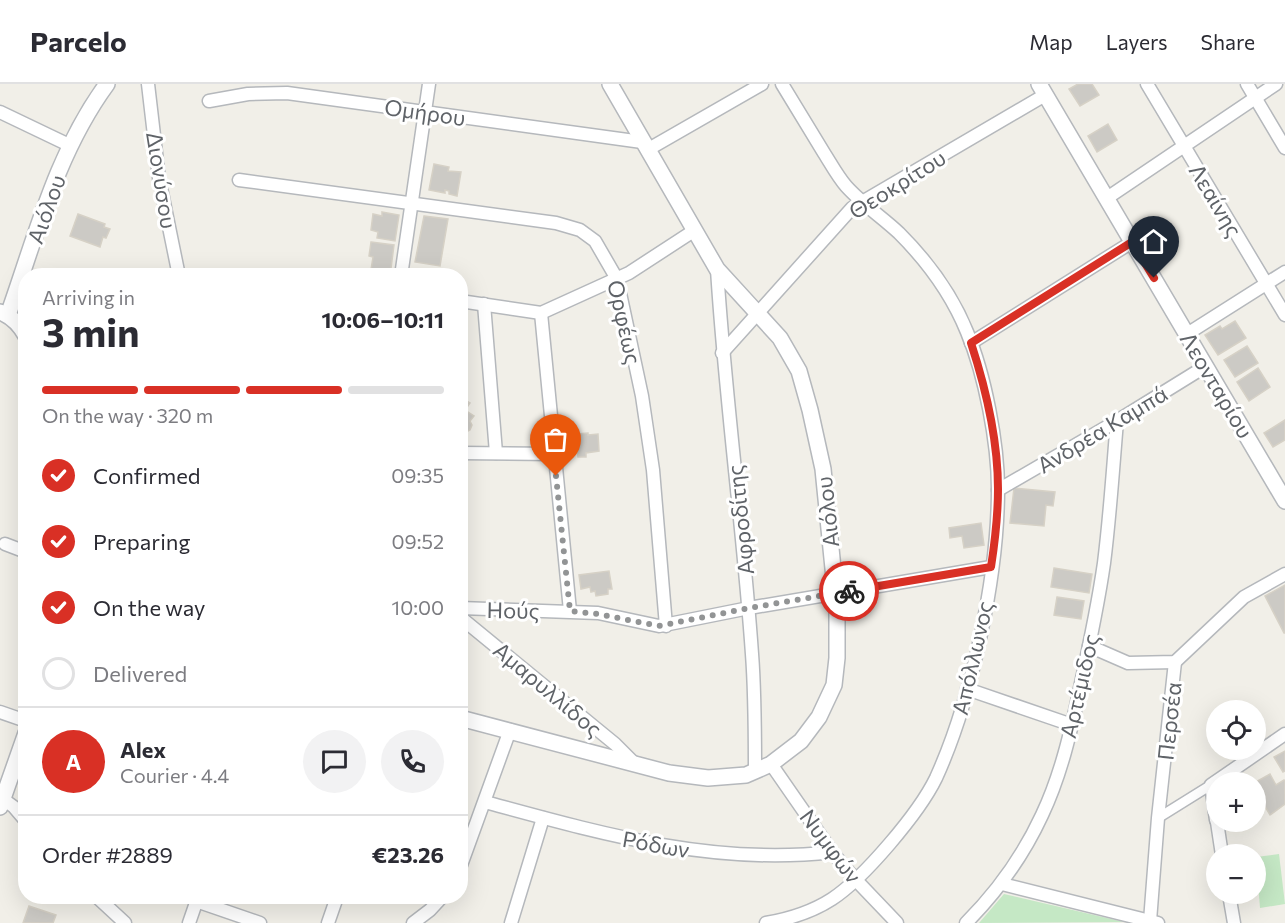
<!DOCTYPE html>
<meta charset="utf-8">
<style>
:root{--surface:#fff;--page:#f2f2f3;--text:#2b2b33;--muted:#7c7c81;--line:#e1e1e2;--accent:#d93025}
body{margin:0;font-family:Commissioner,sans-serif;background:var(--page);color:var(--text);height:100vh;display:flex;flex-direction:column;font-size:22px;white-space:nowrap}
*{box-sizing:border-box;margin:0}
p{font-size:20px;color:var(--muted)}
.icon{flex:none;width:33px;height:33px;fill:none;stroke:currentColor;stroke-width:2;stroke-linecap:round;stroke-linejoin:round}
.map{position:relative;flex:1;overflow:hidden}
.panel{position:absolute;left:18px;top:184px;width:450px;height:636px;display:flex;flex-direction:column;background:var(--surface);border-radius:24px;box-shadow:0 6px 24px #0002}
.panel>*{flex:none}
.buttons{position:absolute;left:1206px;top:616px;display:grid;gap:12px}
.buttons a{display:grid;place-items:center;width:60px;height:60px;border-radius:50%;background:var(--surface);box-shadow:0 6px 24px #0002;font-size:30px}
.pin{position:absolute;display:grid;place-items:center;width:51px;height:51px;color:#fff;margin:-62px -26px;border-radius:50% 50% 50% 0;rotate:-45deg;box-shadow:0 0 6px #0007}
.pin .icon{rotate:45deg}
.courier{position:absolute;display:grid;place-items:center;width:60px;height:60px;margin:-30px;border:4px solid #d93025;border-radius:50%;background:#fff;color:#222;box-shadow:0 2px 8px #0007}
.head em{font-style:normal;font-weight:700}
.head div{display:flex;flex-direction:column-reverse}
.head{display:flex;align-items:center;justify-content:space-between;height:102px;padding:0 24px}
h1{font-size:39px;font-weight:700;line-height:45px}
.bar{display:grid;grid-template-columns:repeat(4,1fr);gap:9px 6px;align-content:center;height:72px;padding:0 24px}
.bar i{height:8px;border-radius:4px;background:var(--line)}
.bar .current{background:var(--accent)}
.bar p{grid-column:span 4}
.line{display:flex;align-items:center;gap:15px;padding:0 24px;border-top:2px solid var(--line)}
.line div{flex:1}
.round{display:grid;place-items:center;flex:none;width:63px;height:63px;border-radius:32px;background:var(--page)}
ol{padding:0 24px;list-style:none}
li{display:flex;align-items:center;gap:18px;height:66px}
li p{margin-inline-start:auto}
li .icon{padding:6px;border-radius:50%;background:var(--accent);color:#fff;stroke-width:4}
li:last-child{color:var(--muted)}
li i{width:33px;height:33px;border:3px solid var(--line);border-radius:50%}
header{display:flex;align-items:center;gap:36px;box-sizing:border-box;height:84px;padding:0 30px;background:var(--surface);border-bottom:2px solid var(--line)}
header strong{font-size:28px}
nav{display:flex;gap:33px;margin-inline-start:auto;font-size:21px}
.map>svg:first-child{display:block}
.green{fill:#c5e8c5}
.building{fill:#cccac5;stroke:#d6d1c6;stroke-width:1.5}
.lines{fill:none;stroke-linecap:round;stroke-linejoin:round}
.pedestrian-casing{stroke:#b5b8bc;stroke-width:12}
.minor-casing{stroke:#b5b8bc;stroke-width:15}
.tertiary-casing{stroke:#b5b8bc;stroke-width:18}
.pedestrian{stroke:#fff;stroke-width:9}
.minor{stroke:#fff;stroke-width:12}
.tertiary{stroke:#fff;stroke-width:15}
.done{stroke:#929495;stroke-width:6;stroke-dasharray:0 10.8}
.route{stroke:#d93025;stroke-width:8}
.labels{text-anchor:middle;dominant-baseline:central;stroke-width:6;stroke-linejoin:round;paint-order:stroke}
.street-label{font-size:22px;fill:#5f6368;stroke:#fff}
</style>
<header>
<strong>Parcelo</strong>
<nav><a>Map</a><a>Layers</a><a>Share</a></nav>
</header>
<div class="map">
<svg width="1285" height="839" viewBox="0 0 1285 839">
<rect width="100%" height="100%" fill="#f1efe8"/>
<!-- green -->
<g class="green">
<path d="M1279,770l6,50 -25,4 -4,-51z"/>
<path d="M1004,810l120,28 -145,1z"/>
</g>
<!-- building -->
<g class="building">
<path d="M1078,0h14l7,11 -19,11 -11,-17z"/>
<path d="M1108,40l9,16 -20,12 -9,-16z"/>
<path d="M434,80l15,3 -1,4 13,1 -4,24 -8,-2v-3l-4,-1v3l-16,-3z"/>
<path d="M382,128l17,3 -4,26 -18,-3 1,-6 -7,-2 2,-16 9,2z"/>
<path d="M78,130l27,10 -1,3 6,2 -4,9 -3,-1 -3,10 -30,-11z"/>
<path d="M424,132l24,3 -8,47 -25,-4z"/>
<path d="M371,158l23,3 -4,31h-20l3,-19 -4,-1z"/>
<path d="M1235,237l11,17 -28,17 -13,-20 15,-9 2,3z"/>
<path d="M1247,262l11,17 -23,14 -11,-17z"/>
<path d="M1258,284l12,19 -21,14 -12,-19z"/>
<path d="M460,313l10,6 -5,7 9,6 -4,5 2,4 -2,5 -10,5z"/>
<path d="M1285,336v20l-12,7 -9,-14z"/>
<path d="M588,349v2l10,-1 1,17 -13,2v4h-8l-2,-23z"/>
<path d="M1014,404l41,4 -2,14 -7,-1 -2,21 -34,-3z"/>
<path d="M981,439l3,22 -20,3 -2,-12 -12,2 -1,-10z"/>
<path d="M1054,484l38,6 -3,19 -38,-6z"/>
<path d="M609,487l3,18h-4v5l-12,2 -1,-5 -4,1 -1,-5 -9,2 -2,-14z"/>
<path d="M1285,501v48h-1l-19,-37z"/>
<path d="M1057,513l27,4 -3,18 -27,-4z"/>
<path d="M1285,667v20l-2,1 -9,-15z"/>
<path d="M1270,690l6,11 8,-5 1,1v23l-15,11 -10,-17 -4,2v-17h-2z"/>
<path d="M29,822l27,9 -3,8h-30z"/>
</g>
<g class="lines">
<!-- pedestrian casing -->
<g class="pedestrian-casing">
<path id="pedestrian" d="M1158,734l53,-33"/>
</g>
<!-- minor casing -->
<g class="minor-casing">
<g id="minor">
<path d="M148,0l11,94 20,98"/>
<path d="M1147,0l138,231"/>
<path d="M1247,0l38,64"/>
<path d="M209,17l39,-7 39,-1 355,49"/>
<path d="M0,28l69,33"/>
<path d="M647,66l115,-66"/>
<path d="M239,96l317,43 24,7 15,11 22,38 25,117 11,74 13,156"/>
<path d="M1107,114l169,-114"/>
<path d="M717,185c8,129 26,256 35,385 3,39 3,79 3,118"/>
<path d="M401,192l28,-192"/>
<path d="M460,217l81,12 88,-40 66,-43"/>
<path d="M484,220l12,149"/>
<path d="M541,229l29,298"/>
<path d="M1187,250l98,-62"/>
<path d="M971,259l161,-101"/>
<path d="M722,269l130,-145 193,-113"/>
<path d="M460,369l94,1"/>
<path d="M998,406l119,-69 89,-55"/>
<path d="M5,460l21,8"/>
<path d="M460,524l138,5 61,13 90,-18 242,-41"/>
<path d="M460,533l155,127 19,19"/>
<path d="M1089,562l39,17 47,-1 69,-65 41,-23"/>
<path d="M967,605l105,36"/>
<path d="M0,628l26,9"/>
<path d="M771,680l61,88 23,27 42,44"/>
<path d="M3,715l11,8 12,14"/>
<path d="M485,718c114,31 228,64 347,50"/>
<path d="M1216,736l-5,-35 74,-51"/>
<path d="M1217,738l5,33"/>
<path d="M460,784l50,-138"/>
<path d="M1002,800l156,39"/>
<path d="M1229,810l5,29"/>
<path d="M97,813l28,26"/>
<path d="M196,817l64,22"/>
<path d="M189,839l9,-26"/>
<path d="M328,839l9,-26"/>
<path d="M413,839l17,-13 12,-13"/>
<path d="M511,839l32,-105"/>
<path d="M766,839c23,-4 46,-11 66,-24 32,-21 87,-86 104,-121 36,-79 62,-202 62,-289 0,-46 -13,-114 -31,-157 -15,-37 -40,-71 -68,-99 -17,-16 -37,-29 -53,-47 -8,-9 -15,-22 -22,-33 -14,-23 -28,-46 -42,-69"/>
<path d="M966,839c32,-32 57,-67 76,-108 19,-40 29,-84 38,-127 9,-41 18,-83 24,-125 6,-47 9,-95 13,-142"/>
<path d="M1145,839l5,-2 8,-103 17,-156"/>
</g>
</g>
<!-- tertiary casing -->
<g class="tertiary-casing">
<g id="tertiary">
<path d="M1039,0l246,417"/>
<path d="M0,228c11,4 20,13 26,24"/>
<path d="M8,231c28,-79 49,-163 99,-231"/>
<path d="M460,634l209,55 39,5 38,-3 25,-11 30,-23 18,-24 15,-32 3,-27v-50l-14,-139 -13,-59 -11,-39 -19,-33 -63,-69 -107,-185"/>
<path d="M0,723l26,-74"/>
</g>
</g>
<!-- pedestrian -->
<use href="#pedestrian" class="pedestrian"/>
<!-- minor -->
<use href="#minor" class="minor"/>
<!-- tertiary -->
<use href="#tertiary" class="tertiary"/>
</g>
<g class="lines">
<!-- done -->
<path class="done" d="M556,392l14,135 28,3 61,12 90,-18 100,-17"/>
<!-- route -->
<path class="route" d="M849,507l142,-24c4,-26 7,-52 7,-78 0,-49 -12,-100 -27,-146l161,-101 22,36"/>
</g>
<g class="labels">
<!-- street labels -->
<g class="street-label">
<text transform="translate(425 28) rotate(8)">Ομήρου</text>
<text transform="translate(162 96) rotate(81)">Διονύσου</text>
<text transform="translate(897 100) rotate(-32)">Θεοκρίτου</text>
<text transform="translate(1216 116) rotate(59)">Λεαίνης</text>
<text transform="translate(46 125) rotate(-70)">Αιόλου</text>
<text transform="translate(625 238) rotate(77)">Ορφέως</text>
<text transform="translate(1217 301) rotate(59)">Λεονταρίου</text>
<text transform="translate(1102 345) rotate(-31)">Ανδρέα Καμπά</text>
<text transform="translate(827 428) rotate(-96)">Αιόλου</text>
<text transform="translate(740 436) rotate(-96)">Αφροδίτης</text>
<text transform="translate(513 526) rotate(1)">Ηούς</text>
<text transform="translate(972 574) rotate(-77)">Απόλλωνος</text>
<text transform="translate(1079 602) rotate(-77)">Αρτέμιδος</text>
<text transform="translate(548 605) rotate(40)">Αμαρυλλίδος</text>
<text transform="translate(1169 637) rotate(-84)">Περσέα</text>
<text transform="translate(656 760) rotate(10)">Ρόδων</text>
<text transform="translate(831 762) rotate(53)">Νυμφών</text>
</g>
</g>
</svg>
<div class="buttons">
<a><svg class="icon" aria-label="locate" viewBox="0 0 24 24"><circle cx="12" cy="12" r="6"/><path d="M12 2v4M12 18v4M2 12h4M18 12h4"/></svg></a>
<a>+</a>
<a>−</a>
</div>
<div class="pin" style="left:556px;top:392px;background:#ea580c"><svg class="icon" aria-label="bag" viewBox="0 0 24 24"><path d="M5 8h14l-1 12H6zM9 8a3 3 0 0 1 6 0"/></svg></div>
<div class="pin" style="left:1154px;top:194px;background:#1f2937"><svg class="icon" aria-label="home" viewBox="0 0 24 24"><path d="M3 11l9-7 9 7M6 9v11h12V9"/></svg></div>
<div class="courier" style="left:849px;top:507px"><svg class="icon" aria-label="bike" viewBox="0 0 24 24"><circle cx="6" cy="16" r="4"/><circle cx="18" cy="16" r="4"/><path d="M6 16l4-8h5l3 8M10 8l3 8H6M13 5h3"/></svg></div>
<section class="panel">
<div class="head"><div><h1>3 min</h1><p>Arriving in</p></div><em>10:06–10:11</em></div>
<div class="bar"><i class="current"></i><i class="current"></i><i class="current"></i><i></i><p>On the way · 320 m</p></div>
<ol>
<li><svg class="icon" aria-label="check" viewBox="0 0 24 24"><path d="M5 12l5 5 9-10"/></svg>Confirmed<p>09:35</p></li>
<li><svg class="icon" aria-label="check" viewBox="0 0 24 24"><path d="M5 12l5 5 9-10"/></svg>Preparing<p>09:52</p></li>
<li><svg class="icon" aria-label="check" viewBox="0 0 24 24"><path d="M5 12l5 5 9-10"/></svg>On the way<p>10:00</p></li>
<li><i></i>Delivered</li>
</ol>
<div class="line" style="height:108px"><b class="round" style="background:var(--accent);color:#fff">A</b><div><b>Alex</b><p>Courier · 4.4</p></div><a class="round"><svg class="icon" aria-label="chat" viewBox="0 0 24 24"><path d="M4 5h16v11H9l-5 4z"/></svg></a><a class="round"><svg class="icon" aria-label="phone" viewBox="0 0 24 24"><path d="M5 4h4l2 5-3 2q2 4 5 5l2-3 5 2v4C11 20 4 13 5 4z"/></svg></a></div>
<div class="line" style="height:78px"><div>Order #2889</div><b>€23.26</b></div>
</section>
</div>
